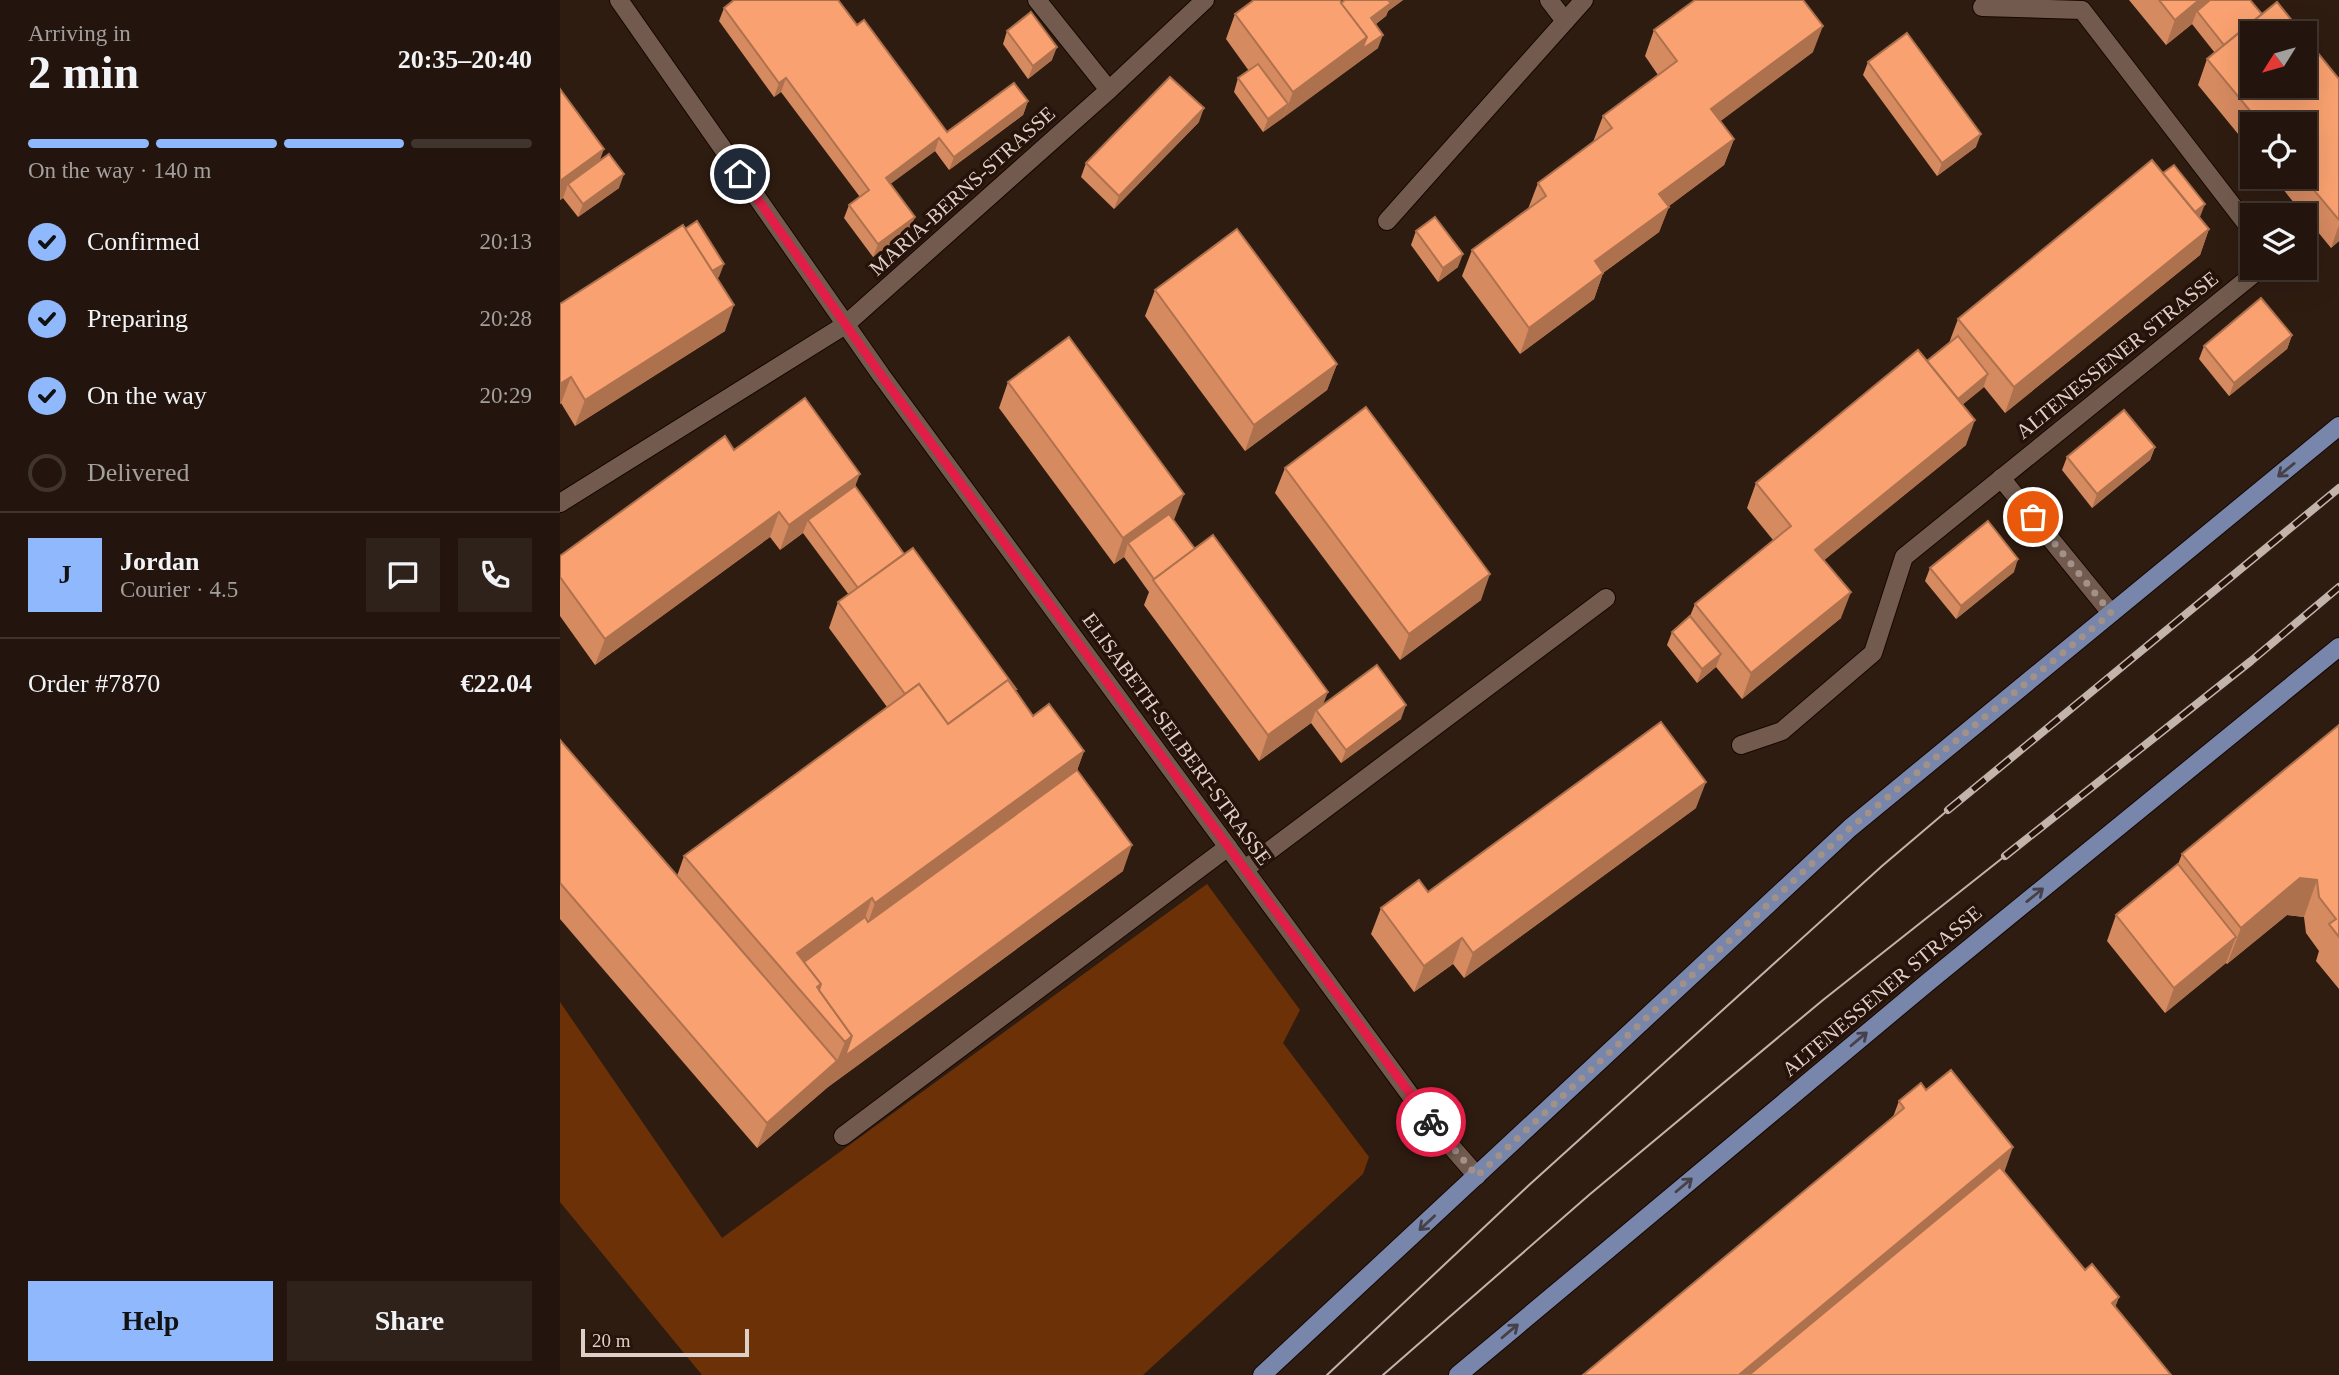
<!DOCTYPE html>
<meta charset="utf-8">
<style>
:root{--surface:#23150d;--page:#2f221b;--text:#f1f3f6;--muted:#a39f9d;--line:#40342e;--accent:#90b8fd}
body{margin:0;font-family:Georgia,serif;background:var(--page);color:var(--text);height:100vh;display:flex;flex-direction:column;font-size:26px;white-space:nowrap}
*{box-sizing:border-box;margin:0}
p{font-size:23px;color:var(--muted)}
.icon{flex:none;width:38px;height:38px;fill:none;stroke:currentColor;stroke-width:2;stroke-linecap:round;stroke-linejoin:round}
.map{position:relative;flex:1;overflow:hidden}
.side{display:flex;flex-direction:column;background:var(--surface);width:560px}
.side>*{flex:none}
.needle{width:46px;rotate:233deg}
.fabs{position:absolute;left:1680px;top:21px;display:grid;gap:14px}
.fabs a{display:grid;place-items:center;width:77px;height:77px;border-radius:0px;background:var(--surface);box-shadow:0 7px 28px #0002,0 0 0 2px var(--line);font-size:35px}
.scale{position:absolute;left:21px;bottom:18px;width:168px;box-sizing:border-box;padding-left:7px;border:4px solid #ded0c9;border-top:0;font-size:19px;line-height:24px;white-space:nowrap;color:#ded0c9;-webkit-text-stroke:5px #251208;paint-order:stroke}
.pin{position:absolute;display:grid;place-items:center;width:60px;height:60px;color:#fff;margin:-30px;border:4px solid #fff;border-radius:50%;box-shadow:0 2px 7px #0007}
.courier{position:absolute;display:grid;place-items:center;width:70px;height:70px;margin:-35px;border:5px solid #e11d48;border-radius:50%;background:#fff;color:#222;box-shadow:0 2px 9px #0007}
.headline em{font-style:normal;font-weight:700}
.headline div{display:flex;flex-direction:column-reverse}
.headline{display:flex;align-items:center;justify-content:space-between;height:119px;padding:0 28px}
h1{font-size:46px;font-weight:700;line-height:52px}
.bar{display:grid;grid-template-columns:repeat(4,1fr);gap:10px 7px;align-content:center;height:84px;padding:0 28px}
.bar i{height:9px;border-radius:5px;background:var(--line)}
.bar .on{background:var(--accent)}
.bar p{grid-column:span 4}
.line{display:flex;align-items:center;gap:18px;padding:0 28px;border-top:2px solid var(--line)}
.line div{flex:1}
.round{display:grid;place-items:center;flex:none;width:74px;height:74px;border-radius:0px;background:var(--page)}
ol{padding:0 28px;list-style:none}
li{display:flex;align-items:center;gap:21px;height:77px}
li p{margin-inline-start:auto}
li .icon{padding:7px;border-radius:50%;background:var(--accent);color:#111;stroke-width:4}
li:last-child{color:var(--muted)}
li i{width:38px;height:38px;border:4px solid var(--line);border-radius:50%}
.action{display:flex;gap:14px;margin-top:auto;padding:14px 28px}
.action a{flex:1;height:80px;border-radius:0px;background:var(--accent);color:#111;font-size:28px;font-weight:700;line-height:80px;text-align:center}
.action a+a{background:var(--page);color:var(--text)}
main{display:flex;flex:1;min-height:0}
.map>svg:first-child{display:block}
.green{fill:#6d3108}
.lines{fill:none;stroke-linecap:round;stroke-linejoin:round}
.minor-casing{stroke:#170601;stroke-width:20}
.major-casing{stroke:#170601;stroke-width:20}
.minor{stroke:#725b4e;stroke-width:18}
.major{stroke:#7786aa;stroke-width:18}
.tram{stroke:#c2b3ab;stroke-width:2}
.rail-casing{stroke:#c2b3ab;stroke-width:8}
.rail{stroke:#251208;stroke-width:5;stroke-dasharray:16;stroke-linecap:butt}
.wall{fill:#d68a60}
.shaded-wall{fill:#ae714e}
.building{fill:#f9a170;stroke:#ae714e;stroke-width:2}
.oneway{stroke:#464049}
.done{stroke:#a19189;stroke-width:7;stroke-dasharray:0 12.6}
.route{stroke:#e11d48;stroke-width:9}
.labels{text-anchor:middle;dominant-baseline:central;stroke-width:7;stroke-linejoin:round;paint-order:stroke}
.street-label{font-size:21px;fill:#ded0c9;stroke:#251208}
</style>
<main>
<section class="side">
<div class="headline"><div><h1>2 min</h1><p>Arriving in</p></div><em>20:35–20:40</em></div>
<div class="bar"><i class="on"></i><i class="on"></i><i class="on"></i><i></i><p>On the way · 140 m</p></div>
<ol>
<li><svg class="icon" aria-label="check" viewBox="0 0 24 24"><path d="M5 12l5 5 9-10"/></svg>Confirmed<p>20:13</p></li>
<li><svg class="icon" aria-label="check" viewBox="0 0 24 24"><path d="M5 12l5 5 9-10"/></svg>Preparing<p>20:28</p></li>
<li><svg class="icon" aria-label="check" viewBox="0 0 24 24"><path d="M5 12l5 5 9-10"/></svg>On the way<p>20:29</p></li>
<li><i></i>Delivered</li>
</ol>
<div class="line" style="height:126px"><b class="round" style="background:var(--accent);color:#111">J</b><div><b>Jordan</b><p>Courier · 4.5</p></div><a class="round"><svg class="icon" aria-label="chat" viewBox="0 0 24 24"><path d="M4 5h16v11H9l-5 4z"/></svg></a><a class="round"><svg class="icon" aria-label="phone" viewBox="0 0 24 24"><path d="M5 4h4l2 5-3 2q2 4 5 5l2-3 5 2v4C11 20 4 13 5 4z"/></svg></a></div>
<div class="line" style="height:91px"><div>Order #7870</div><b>€22.04</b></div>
<div class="action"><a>Help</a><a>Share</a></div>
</section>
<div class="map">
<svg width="1779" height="1375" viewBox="0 0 1779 1375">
<rect width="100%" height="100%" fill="#2f1c11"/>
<!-- green -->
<path class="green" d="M647,884l93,126 -17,33 86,114 -6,17 -220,201h-441l-142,-173v-200l162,236z"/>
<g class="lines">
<!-- minor casing -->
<g class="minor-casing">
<g id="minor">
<path d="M59,0l262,375 549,747 47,54"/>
<path d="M477,0l72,90"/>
<path d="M989,0l16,21"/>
<path d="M1422,7l100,3 170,221"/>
<path d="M827,221l197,-221"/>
<path d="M1441,478l110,135"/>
<path d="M0,503l285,-178 264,-235 96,-90"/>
<path d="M1181,745l41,-14 91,-78 31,-96 357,-289"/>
<path d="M685,869l361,-271"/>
<path d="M283,1136l385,-289"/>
</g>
</g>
<!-- major casing -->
<g class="major-casing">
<g id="major">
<path d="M702,1375l588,-547 489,-402"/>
<path d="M898,1375l469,-392 412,-336"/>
</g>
</g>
<!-- minor -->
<use href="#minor" class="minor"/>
<!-- major -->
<use href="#major" class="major"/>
<!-- tram -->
<g class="tram">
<path d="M767,1375l201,-189 354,-320 66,-56"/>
<path d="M823,1375l206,-180 234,-195 182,-144"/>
</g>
<!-- rail casing -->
<g class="rail-casing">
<g id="rail">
<path d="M1388,810l391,-322"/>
<path d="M1445,856l246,-195 88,-74"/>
</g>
</g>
<!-- rail -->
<use href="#rail" class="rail"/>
</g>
<!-- wall -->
<g class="wall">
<path d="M783,0h60l-15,11 -2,5 -10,8 2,24 -115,84 -29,-40 4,-14 11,-7 -23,-32 9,-25 106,-11 2,-2z"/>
<path d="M1569,0h121l12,14 77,65v162l-8,7 -58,-71h32v-53h-53v27l-54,-66 9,-26 8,-6 -23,-29 -26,21z"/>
<path d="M164,8l133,17 90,107 81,-31 -5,14 -74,55 -14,-19 -45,33 20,46 -37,27 -29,-39 5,-13 11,-8 -79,-105 -7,5 -55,-76z"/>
<path d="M1094,30l159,22 -93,69 14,18 -10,26 -55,41 -10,26 -56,41 -9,26 -74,55 -58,-78 10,-26 56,-41 10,-26 55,-41 10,-26 55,-41 -13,-19z"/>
<path d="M447,31l45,29 -24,19 -25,-35z"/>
<path d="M1308,62l108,85 -39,29 -74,-101z"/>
<path d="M0,89l40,72 19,27 -41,29 -15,-19 -3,2z"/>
<path d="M639,122l-85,87 -33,-32 5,-14z"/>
<path d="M1640,217v1l9,11 -9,26 -195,158 -21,-26 -21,17 3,41 -142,115 17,58 -99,81 -26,-32 -19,16 -30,-38 5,-13 18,-16 5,-12 78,-64 -26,-32 9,-25 171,-122 22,-18 9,-24z"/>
<path d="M856,231l42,36 -20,15 -27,-37z"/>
<path d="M159,277l-2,1 8,53 -150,95 -14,-23 -1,1v-100z"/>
<path d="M595,290l182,74 -10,26 -82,61 -100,-135z"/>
<path d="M1732,335l-5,14 -58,47 -30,-37 5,-13z"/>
<path d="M448,382l166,138 21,29 128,155 78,15 -60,44 -30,-40 -52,38 -115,-156 5,-13 -25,-35 -10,7 -115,-156z"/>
<path d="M1595,447l-5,13 -58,48 -30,-38 5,-13z"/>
<path d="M174,450l121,36 49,68 112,135 -1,1 18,26 51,35 -7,19 46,101 -295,216 -71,61 -197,-229v-179l117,136 7,-20 203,-149 -58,-79 9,-26 11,-7 -46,-62 -23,17 -10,-13 -175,128 -35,-49v-60z"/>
<path d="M725,468l196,132 -81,60 -125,-167z"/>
<path d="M1370,568l84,4 -58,47 -31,-38z"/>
<path d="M1779,725v264l-23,-28 3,-10 -13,-18 -2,-16 -17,-2 -60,49 -1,-1 -61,50 -58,-72 9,-26 62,-51 4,-10z"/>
<path d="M1136,808l-232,170 -11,-14 -39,28 -43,-58 10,-26z"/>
<path d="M1366,1090l78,82 81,98 34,27 -4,10 -222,-190 6,-16z"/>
</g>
<!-- shaded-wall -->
<g class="shaded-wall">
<path d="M830,0h13l-15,11 -2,5 -20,15 5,-13 17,-13z"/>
<path d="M1639,0h22l-24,11 -5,13 -26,21 9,-25z"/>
<path d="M1263,26l-10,26 -111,83 9,-26z"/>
<path d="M823,35l-5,13 -95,70 10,-26 74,-55z"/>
<path d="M497,47l-5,13 -24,19 5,-13z"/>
<path d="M226,78l-5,14 -7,5 5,-14z"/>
<path d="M468,101l-5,14 -74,55 5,-13z"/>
<path d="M728,104l-5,14 -20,14 5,-13z"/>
<path d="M644,108l-5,14 -85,87 5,-13z"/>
<path d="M1421,134l-5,13 -39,29 5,-13z"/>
<path d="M379,138l-4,13 -54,40 5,-13z"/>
<path d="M1174,139l-10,26 -74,55 9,-26z"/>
<path d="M44,149l-9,25 -27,10 -5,14 -3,2v-19z"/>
<path d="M64,174l-5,14 -41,29 5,-13z"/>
<path d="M1645,204l-5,13 -19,15 5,-13z"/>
<path d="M1109,207l-10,25 -56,41 -9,26 -74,55 9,-26 66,-67z"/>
<path d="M355,217l-5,13 -37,27 5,-13z"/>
<path d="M1779,225v16l-8,7z"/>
<path d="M1649,229l-9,26 -195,158 9,-26z"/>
<path d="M903,254l-5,13 -20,15 5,-14z"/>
<path d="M164,264l-5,13 -21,13 5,-13z"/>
<path d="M174,305l-9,26 -150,95 10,-26z"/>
<path d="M1732,335l-5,14 -58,47 5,-13z"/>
<path d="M777,364l-10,26 -82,61 9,-26z"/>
<path d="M1428,374l-5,14 -38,31 5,-13z"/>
<path d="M11,377l-10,26 -1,1v-20z"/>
<path d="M1415,420l-9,25 -160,130 9,-25z"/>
<path d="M1595,447l-5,13 -58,48 5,-14z"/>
<path d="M300,474l-10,25 -42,21 -5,13 -23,17 9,-25z"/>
<path d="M624,494l-10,26 -46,23 -4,14 -10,7 9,-26z"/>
<path d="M219,512l-9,25 -175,128 10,-26z"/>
<path d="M1458,559l-4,13 -58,47 5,-13z"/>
<path d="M930,574l-9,26 -81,60 9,-26z"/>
<path d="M1291,592l-10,26 -99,81 9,-26z"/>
<path d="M1161,654l-5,13 -19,16 5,-14z"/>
<path d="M768,692l-9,23 -3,-5 -5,13 -52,38 9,-26z"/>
<path d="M846,705l-5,14 -60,44 5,-13z"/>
<path d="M524,751l-16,45 -209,152 16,-45z"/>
<path d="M1146,782l-10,26 -232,170 9,-25z"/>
<path d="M572,845l-9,26 -295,216 -71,61 10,-25 70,-62 8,-19z"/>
<path d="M1740,878l17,2 -13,37 -17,-2 -60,49 14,-36z"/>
<path d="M312,898l-16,45 -57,41 -2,-31z"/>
<path d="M1676,937l-10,26 -61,50 9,-25z"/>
<path d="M902,938l-9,26 -39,28 10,-26z"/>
<path d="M1453,1147l-9,26 -243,202h-22z"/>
<path d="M1559,1297l-5,13 -2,-7z"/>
</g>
<!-- building -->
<g class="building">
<path d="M174,0h104l19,25 7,-5 83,112 67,-49 14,18 -74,56 -15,-19 -53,40 29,39 -37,27 -29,-39 20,-15 -83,-112 -7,5 -55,-75z"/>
<path d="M694,0h86l27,37 -74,55 -58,-78z"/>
<path d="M785,0h43l3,3 -20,15 12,17 -21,14 5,-12 -26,-34z"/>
<path d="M1135,0h108l20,26 -112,83 23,30 -75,55 10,13 -74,54 8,12 -74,55 -57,-78 74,-54 -8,-13 74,-55 -9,-12 74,-55 -23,-31z"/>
<path d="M1599,0h40l-24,20z"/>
<path d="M1650,0h40l12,14 -38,31 -27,-34z"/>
<path d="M1717,2l25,31h-50v53h53v-49l34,42v141l-36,-43h2v-53h-44l-54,-65z"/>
<path d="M471,12l26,35 -24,19 -26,-35z"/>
<path d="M1347,33l74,101 -39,29 -74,-101z"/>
<path d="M698,64l30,40 -20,15 -30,-41z"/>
<path d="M610,77l34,31 -85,88 -33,-33z"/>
<path d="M0,89l44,60 -44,32z"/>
<path d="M49,154l15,20 -41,30 -15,-20z"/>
<path d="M1592,160l57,69 -195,158 -56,-68z"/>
<path d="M1614,165l31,39 -10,8 -32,-39z"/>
<path d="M875,217l28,37 -20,14 -27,-37z"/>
<path d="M137,221l27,43 -12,7 -27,-42z"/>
<path d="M123,225l51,80 -149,95 -14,-23 -11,7v-80z"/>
<path d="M677,229l100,135 -83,61 -99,-135z"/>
<path d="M1701,298l31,37 -58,48 -30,-37z"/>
<path d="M1398,336l30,38 -30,25 -31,-38z"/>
<path d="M509,337l115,157 -61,44 -115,-156z"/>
<path d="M1358,350l57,70 -160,130 36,42 -100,81 -56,-69 96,-78 -35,-43z"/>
<path d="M245,398l55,76 -71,51 -10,-13 -174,127 -45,-62v-21l165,-120 9,14z"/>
<path d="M806,407l124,167 -81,60 -124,-166z"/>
<path d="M1564,410l31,37 -58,47 -30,-37z"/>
<path d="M295,486l49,68 -46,34 -50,-68z"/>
<path d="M609,514l26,35 -41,30 -26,-36z"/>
<path d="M1428,521l30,38 -57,47 -31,-38z"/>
<path d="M653,535l115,157 -60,43 -115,-155z"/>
<path d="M353,548l103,141h-2l-6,-9 -60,44 -29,-40 -14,10 -67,-92z"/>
<path d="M1130,616l31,38 -19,15 -30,-37z"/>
<path d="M817,665l29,40 -60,45 -30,-40z"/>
<path d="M448,680l25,36 16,-12 35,47 -209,152 -3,-5 -75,55 24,31 -4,3 35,49 -7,6 -161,-186 235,-172 29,40z"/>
<path d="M1101,722l45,60 -233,171 -11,-15 -38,28 -43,-58 38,-28 9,12z"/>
<path d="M1779,725v212l-10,-13 7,-5 -17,-22 -2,-17 -17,-2 -59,50 -59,-74z"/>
<path d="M0,740l277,321 -70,62 -207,-240z"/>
<path d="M517,770l55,75 -287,211 7,-20 -33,-46 2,-6 -17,-22 61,-45 3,5z"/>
<path d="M1618,864l58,73 -62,51 -58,-73z"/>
<path d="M1391,1070l62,77 -273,227 -1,1h-156l321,-267 -5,-7 22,-18 5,7z"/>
<path d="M1440,1167l85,103 7,-6 27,33 -7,6 59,72h-422z"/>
</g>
<!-- one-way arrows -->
<defs><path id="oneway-shaft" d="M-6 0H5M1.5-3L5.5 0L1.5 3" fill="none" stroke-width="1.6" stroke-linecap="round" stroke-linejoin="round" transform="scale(1.75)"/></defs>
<g class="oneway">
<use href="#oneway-shaft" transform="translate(1726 470) rotate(141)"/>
<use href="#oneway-shaft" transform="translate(1475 895) rotate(-39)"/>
<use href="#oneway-shaft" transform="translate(1299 1039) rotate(-40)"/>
<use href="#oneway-shaft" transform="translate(1124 1185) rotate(-40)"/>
<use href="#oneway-shaft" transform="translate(867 1223) rotate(137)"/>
<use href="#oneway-shaft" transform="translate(950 1331) rotate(-40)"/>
</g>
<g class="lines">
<!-- done -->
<path class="done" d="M871,1122l46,54 373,-348 261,-215 -78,-96"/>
<!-- route -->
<path class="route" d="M180,174l141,201 550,747"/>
</g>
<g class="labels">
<!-- street labels -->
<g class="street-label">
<text transform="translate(402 191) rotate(-42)">MARIA-BERNS-STRASSE</text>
<text transform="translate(1557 355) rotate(-39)">ALTENESSENER STRASSE</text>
<text transform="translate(617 739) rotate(54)">ELISABETH-SELBERT-STRASSE</text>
<text transform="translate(1322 991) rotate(-40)">ALTENESSENER STRASSE</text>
</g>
</g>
</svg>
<div class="fabs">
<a><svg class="needle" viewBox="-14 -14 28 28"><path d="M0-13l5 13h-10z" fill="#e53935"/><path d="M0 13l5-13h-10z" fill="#a39f9d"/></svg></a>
<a><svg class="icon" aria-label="locate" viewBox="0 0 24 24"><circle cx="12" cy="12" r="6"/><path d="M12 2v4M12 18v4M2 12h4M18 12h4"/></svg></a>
<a><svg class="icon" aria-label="layers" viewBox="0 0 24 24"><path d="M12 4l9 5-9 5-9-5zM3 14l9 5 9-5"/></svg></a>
</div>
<div class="scale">20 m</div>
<div class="pin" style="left:1473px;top:517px;background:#ea580c"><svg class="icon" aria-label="bag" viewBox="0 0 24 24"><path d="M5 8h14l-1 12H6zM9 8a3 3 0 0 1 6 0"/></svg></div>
<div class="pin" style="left:180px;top:174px;background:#1f2937"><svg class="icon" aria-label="home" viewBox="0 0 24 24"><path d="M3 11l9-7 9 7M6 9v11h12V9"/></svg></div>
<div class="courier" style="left:871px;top:1122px"><svg class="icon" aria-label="bike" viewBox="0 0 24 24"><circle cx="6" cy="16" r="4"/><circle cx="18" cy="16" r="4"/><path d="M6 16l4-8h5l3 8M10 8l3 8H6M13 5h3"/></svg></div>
</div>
</main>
